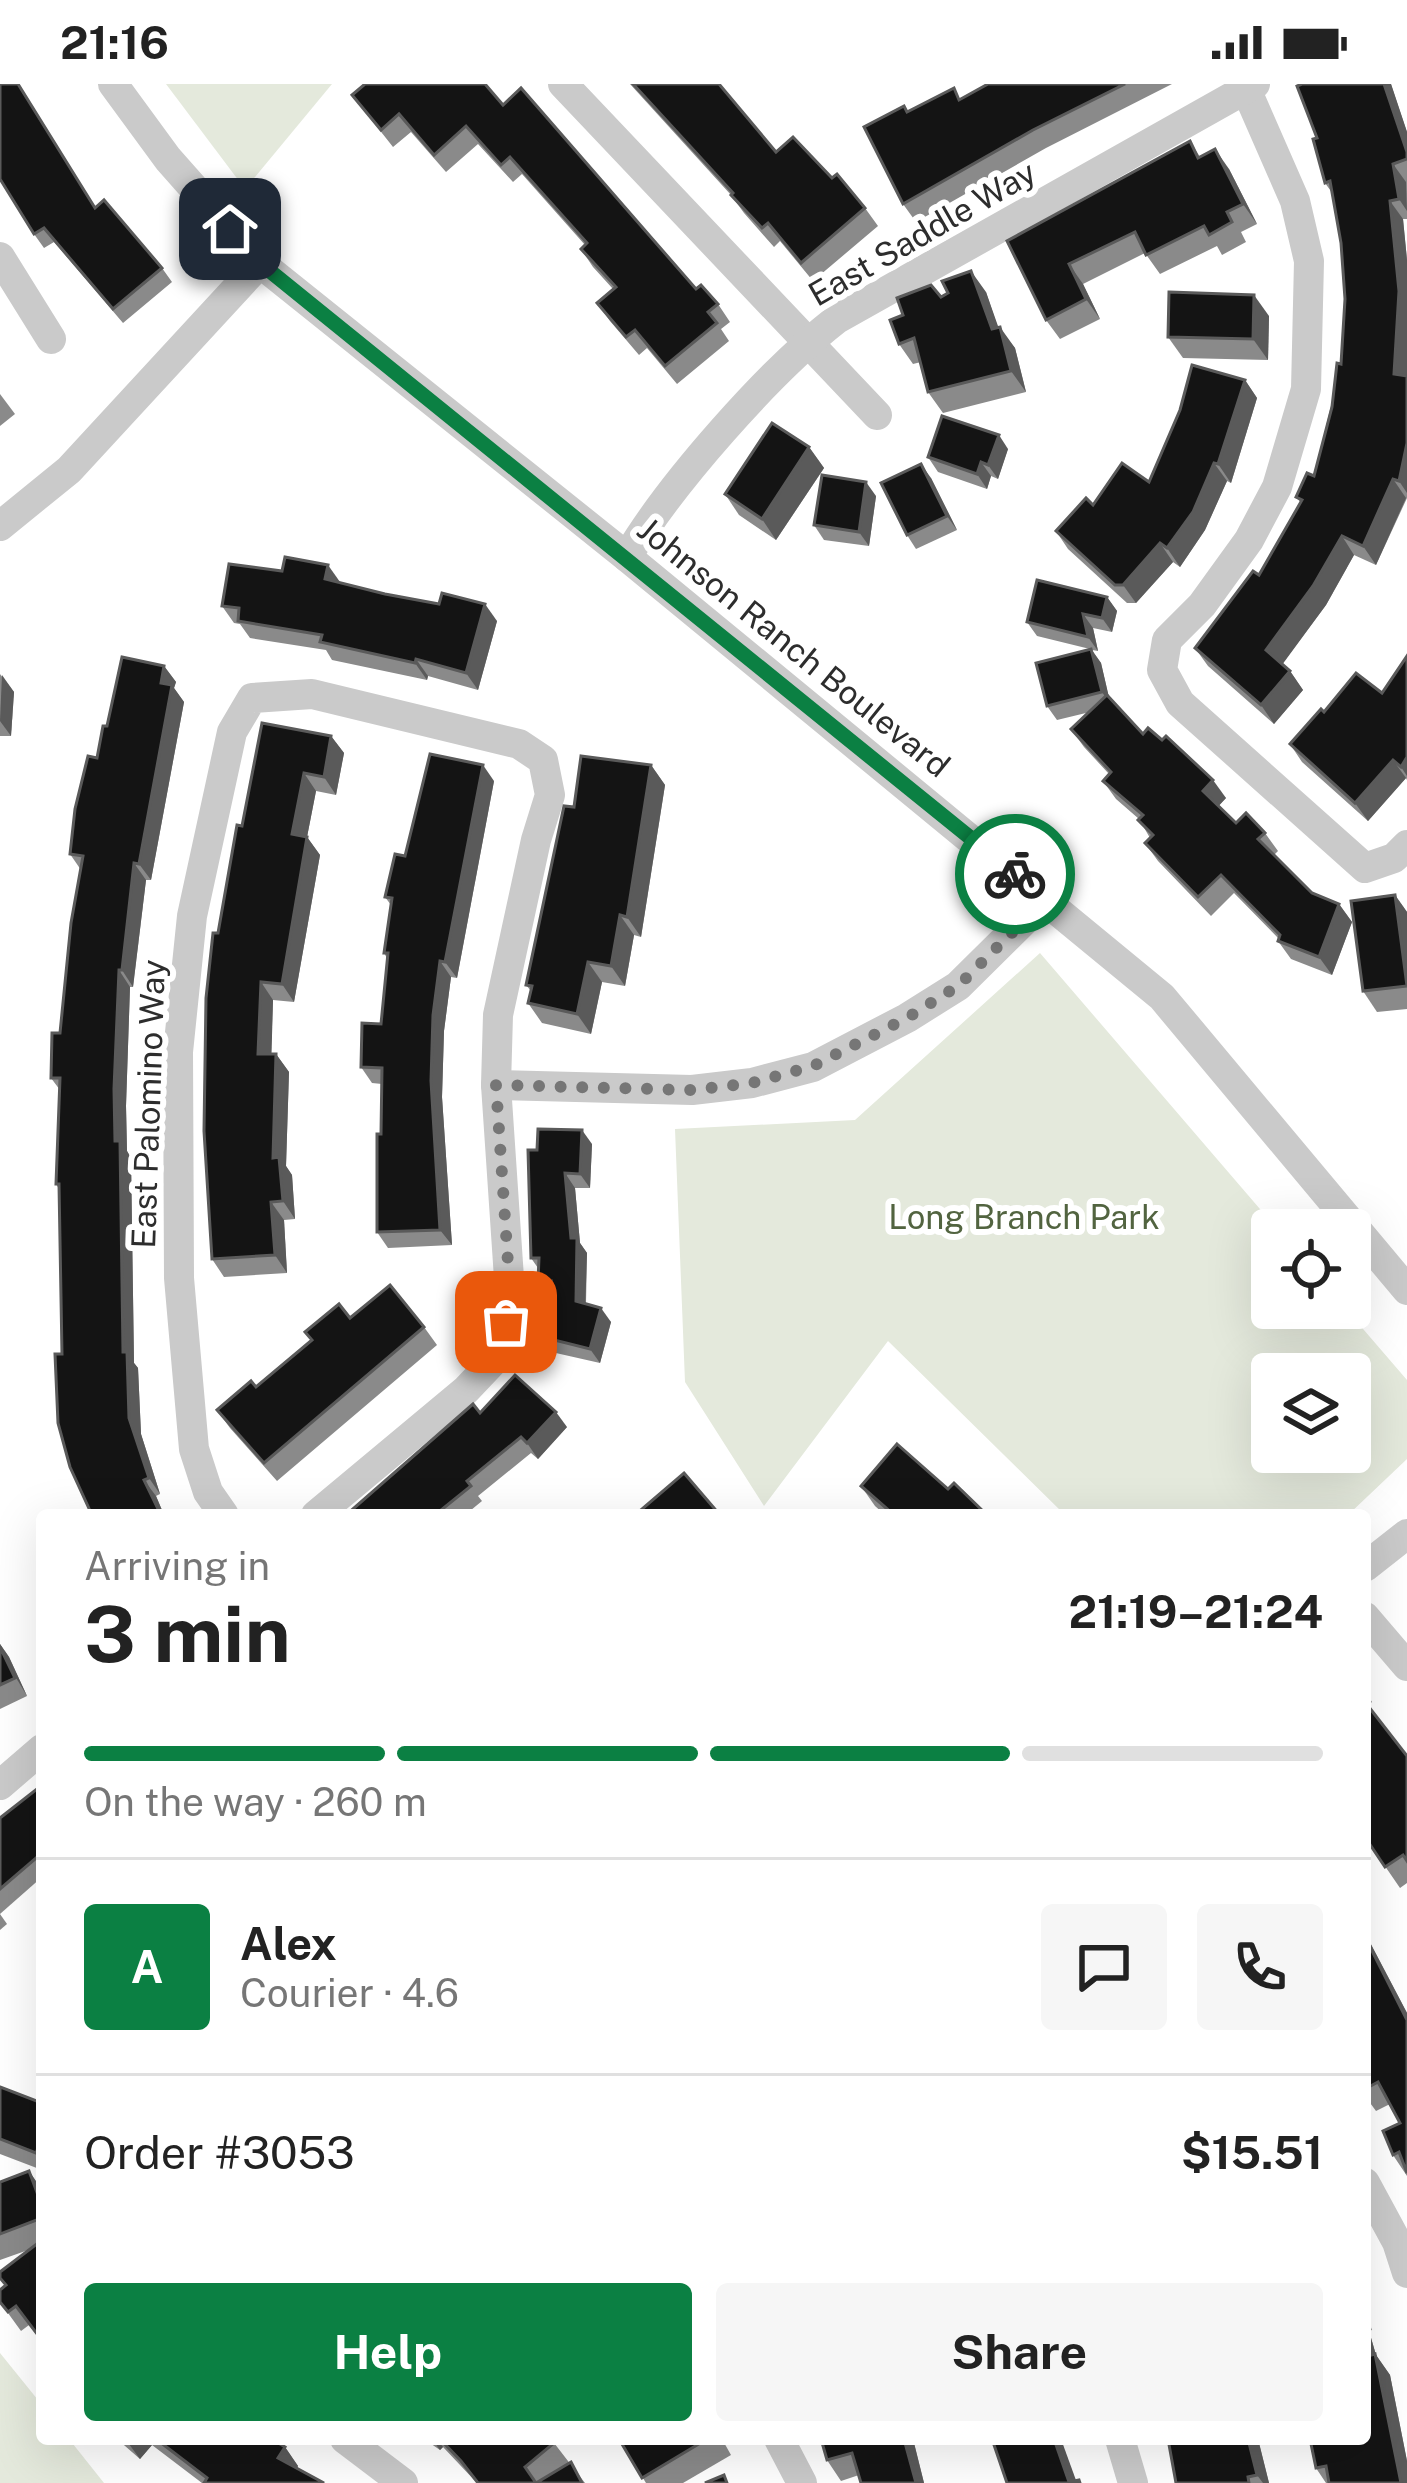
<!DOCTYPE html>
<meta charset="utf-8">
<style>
:root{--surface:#fff;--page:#f6f6f6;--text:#222;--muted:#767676;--line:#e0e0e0;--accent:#0b8043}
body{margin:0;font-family:"Public Sans",sans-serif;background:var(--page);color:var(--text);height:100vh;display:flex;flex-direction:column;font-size:45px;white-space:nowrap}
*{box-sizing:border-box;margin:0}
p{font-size:39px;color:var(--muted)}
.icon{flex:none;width:66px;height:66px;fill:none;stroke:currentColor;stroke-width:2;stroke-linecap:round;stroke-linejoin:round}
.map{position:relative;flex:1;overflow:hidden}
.sheet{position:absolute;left:36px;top:1425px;width:1335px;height:936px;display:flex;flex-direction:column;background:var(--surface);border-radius:12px;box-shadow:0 12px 48px #0002}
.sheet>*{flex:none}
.fabs{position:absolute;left:1251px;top:1125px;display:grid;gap:24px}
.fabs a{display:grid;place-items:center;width:120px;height:120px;border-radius:12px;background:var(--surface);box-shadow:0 12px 48px #0002;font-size:60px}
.pin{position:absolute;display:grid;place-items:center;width:102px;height:102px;color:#fff;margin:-51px;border-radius:24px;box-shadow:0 6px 18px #0006}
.courier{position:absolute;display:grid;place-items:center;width:120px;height:120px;margin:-60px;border:9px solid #0b8043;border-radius:50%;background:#fff;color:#222;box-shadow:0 3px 15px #0007}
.overview em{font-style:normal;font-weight:700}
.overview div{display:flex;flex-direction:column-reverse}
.overview{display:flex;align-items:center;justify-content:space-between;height:204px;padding:0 48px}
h1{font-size:78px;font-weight:700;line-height:90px}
.bar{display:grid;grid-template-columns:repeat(4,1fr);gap:18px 12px;align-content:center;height:144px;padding:0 48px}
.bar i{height:15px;border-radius:9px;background:var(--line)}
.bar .selected{background:var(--accent)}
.bar p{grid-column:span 4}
.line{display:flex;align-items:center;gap:30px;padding:0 48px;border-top:3px solid var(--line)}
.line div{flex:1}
.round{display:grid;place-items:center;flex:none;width:126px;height:126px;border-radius:12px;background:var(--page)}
.button{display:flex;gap:24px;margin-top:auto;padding:24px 48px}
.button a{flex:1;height:138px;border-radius:12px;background:var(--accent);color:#fff;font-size:48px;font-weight:700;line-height:138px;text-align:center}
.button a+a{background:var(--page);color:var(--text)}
.status{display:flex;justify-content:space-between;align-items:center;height:84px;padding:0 60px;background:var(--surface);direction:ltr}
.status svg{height:33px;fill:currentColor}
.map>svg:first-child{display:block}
.green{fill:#e4e9dc;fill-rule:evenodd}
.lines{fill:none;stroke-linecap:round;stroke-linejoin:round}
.minor{stroke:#cacaca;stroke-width:30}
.wall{fill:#8a8a8a}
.shaded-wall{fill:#5a5a5a}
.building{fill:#141414;stroke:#5a5a5a;stroke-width:3}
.done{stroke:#767676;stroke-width:12;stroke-dasharray:0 21.6}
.route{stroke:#0b8043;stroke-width:15}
.labels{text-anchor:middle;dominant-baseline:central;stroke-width:12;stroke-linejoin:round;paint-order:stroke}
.street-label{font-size:33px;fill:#2d2d2d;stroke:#fff}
.park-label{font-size:33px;fill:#526440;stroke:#fff}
</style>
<div class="status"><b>21:16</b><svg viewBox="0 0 49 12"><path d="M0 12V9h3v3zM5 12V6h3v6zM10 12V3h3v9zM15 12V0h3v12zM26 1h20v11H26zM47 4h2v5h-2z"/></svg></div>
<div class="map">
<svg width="1407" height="2399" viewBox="0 0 1407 2399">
<rect width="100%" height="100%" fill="#fff"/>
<!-- green -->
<g class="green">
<path d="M166,0h166l-87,105z"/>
<path d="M1040,869l238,277h-6v78h73l62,72v79l-59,56h-283l-177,-174 -124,165 -79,-124 -10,-253 180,-9zM1350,1290v78h-78v-78z"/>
<path d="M0,2269l42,52v34h27l35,44h-104z"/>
</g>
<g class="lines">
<!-- minor -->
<g class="minor">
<path d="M113,0l55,75 92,104 367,294 535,440 245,293"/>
<path d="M563,0l314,331"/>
<path d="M1246,5l49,112 14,60 -3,128 -29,98 -28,53 -47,65 -35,35 -5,30 18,33 185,165 29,-10 13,-13"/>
<path d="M0,173l51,82"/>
<path d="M0,442l69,-56 191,-207"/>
<path d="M627,473c43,-73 142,-185 210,-238l418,-235"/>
<path d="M496,1001l196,5 60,-7 61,-16 94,-49 51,-32 88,-87"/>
<path d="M224,1431l-16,-23 -14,-43 -15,-171 -1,-226 14,-136 40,-184 20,-34 60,-4 207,50 24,16 7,35 -14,45 -38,175 -2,70 14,208 -8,59 -36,38 -150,125"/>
<path d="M1365,1483l42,-33"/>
<path d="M1365,1533l42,49"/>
<path d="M0,1701l42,-36"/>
<path d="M1365,2099l32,59 10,31"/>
<path d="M345,2355l58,44"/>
<path d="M779,2355l23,44"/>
<path d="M1120,2355l13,44"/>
</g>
</g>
<!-- wall -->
<g class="wall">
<path d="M0,0h19l76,123 67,61 10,14 -49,41 -69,-81 -10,6 -10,-14z"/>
<path d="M630,0h89l57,68 56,26 33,30 13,18 -65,55 -33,-40 -6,6 -30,-34 -13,-18z"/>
<path d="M988,0h184l-126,64 -130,74 -13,-18 5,-92 53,-13z"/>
<path d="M1302,0h89l16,48v87h-4l4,41v238l-31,67 -22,-10 -28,50 -44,59 8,7 13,19 -29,34 -66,-58 -13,-18 64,-73 42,-72 -5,-6 18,-21 27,-112 4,-65 -4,-56 -8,-49 -8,-11 -8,-45z"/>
<path d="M352,11l151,10 193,184 22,15 12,18 -9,7 8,12 -52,43 -30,-36 -8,7 -29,-34 -13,-18 16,-14 -20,-22 -12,-18 4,-4 -63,-71 -9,8 -35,-38 -32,28 -35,-40 -18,15z"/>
<path d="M1190,57l10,16 29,12 28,55 -16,8 5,10 -24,13 -5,-9 -57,28 -15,-21 -62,31 17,35 -40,20 -14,-19 -39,-79z"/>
<path d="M986,208l12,36 17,20 11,44 -83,21 -15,-21 -7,-30 -8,2 -14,-20 4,-29 38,-18z"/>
<path d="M1269,232l-1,44 -85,-2 -15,-21z"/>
<path d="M1245,296l12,18 -26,85 -4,-2 -22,49 -25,37 -7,-5 -37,41h-9l-59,-54 -12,-18 37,-26 56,-23z"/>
<path d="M0,310l15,20 -15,12z"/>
<path d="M809,363l15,21 -48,72 -37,-25 -14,-21z"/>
<path d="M1008,365l-10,30 -7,-3 -4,13 -49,-17 -10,-15z"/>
<path d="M931,394l26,52 -41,19 -9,-14z"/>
<path d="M876,412l-7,50 -45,-6 -10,-15z"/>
<path d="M340,499l157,38 -19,69 -50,-14 -1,4 -95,-20 -6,-10 -76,-12 -10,-14 -6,-1 -12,-17z"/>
<path d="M1107,513l10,14 -5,21 -19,-4 5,23 -6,-1 9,13 8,35 34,36 83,64 -8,8 18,17 29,10 13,18 -4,4 38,38 27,11 13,18 -20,53 -41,-16 -13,-18 1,-2 -45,-46 -23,23 -53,-55 -13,-18 5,-5 -11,-19 -23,-20 -13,-18 6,-7 -25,-27 -13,-18 19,-17 -33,8 -10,-14 43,-57 -53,-13 -10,-14z"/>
<path d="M1407,572v124l-1,-2 -38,43 -66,-59 -12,-18 34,-32 58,-19z"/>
<path d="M164,582l12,16 -2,6 10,14 -33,178h-5l-13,107h-3l-4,119 1,45 4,7 3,205 4,5 3,66 19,60 -4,2 8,19 -102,-161 -3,-165 -3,-5 4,-94 -9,-12 9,-45 21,-163 -11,-16 37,-128z"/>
<path d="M0,590l14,18 -3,44h-11z"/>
<path d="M331,652l13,17 -8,42 -20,-4 -9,46 13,18 -26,147 -21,-2 -2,54h5l13,18 -3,94 6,9 3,44 -11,1 3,53 -63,4 -12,-18 30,-433z"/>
<path d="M651,681l14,20 -24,152 -7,-2 -9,51 -23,-4 -11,52 -49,-11 -14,-20 3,-12 -5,-6 48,-178z"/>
<path d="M494,697l-37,197 -6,-1 -7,54 -2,66 10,148 -64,3 -11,-16 5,-148 -10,-1 -11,-16 20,-43 6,-66 -3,-5 7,-48 -6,-8 20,-41z"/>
<path d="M1395,811l12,17v97l-30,3 -14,-21z"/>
<path d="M592,1060l-2,44h-15l5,55 7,10 -1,51 25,18 -11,41 -53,-12 -9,-15 10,-42 -10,-13v-13l-7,-10 6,-108z"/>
<path d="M350,1234l74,9 13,18 -160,136 -47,-53 -13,-18 39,-23z"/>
<path d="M480,1329l87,14 -29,32 -7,-6 -53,43 4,5 -17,14h-119z"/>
<path d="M861,1402l87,3 39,26h-102l-10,-9z"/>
<path d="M0,1560l9,13 18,39 -27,13z"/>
<path d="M1365,1607l7,11 -4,3 39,51v127l-7,5 -35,-51z"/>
<path d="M42,1701v92l-42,37v-96z"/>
<path d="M0,1830l7,10 -7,6z"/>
<path d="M1365,1849l42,80v163l-14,-21 7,-32 -10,-19 -14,7 -11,-15z"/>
<path d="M0,2003l42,16v67l-42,-16z"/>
<path d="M29,2087l13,19v159l-1,-9 -12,-15 -8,6 -21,-29 31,-53 -31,11v-78z"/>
<path d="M1365,2228l7,18 -3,1 7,24 14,20 17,86v22h-81l-10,-15 49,-29z"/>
<path d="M117,2355h155l13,8 13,19 -1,2 27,15h-122l-50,-38 -12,14z"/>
<path d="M424,2355h127l34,44h-108l-34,-36 -3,3z"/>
<path d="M619,2355h103l9,16 -48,28h-37z"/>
<path d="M821,2355h92l11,44h-63l-2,-8 -18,6 -14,-21z"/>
<path d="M1168,2355h90l11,44h-93z"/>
</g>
<!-- shaded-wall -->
<g class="shaded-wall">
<path d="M1384,0h7l16,48v20z"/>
<path d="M1215,65l14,20 28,55 -14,-20z"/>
<path d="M1393,80l13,18 1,29 -8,-12z"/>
<path d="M1390,117l13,18 4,41v132l-13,-18z"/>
<path d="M1069,180l14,20 17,35 -14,-20z"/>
<path d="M971,187l15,21 19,54 -5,-19 15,21 11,44 -15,-21 -19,-42z"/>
<path d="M1254,211l15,21 -1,44 -15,-21z"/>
<path d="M1245,296l12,18 -26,85 -13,-19z"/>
<path d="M999,351l9,14 -10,30 -10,-14z"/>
<path d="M1407,359v50l-8,-12z"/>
<path d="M809,363l15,21 -48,72 -14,-21z"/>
<path d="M981,378l10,14 -4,13 -10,-15z"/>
<path d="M1214,379l13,18 -22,49 -25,37 -13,-19z"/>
<path d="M921,380l10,14 26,52 -10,-14z"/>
<path d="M1393,395l13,19 -30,67 -13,-19z"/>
<path d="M866,398l10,14 -7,50 -10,-14z"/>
<path d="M1342,452l12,19 -28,50 -47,64 -13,-19z"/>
<path d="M1160,459l13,19 -37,41 -13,-18z"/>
<path d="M328,481l12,17 -15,-3z"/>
<path d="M1107,513l10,14 -5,21 -10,-14z"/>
<path d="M485,520l12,17 -19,69 -12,-17z"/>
<path d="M1083,530l10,14 5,23 -10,-14z"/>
<path d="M1091,565l10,14 10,43 -9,-14z"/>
<path d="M416,575l12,17 -1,4 -12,-17z"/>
<path d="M164,582l12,16 -2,6 10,14 -33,178 -12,-16z"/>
<path d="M1290,587l13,19 -29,34 -13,-19z"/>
<path d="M2,591l12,17 -3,44 -11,-15z"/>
<path d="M331,652l13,17 -8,42 -12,-18z"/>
<path d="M1407,673v19l-6,-9z"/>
<path d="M1393,676l13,18 -38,43 -13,-18z"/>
<path d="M483,681l11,16 -37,197 -12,-16z"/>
<path d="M651,681l14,20 -24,152 -14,-20z"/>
<path d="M304,689l12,18 -9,46 13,18 -26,147 -12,-18 10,-150z"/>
<path d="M1213,696l13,18 -11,12 -12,-19z"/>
<path d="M134,779l12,17 -13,107 -11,-17z"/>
<path d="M1395,811l12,17v74z"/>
<path d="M1339,820l13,18 -20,53 -13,-18z"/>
<path d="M620,831l14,20 -9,51 -14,-20z"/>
<path d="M440,877l11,16 -7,54 -2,66 10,148 -12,-15 -9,-149 2,-66z"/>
<path d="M588,878l14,20 -11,52 -14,-20z"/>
<path d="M119,886l11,17 -4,119 1,45 4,7 3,205 4,5 3,66 19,60 -11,-16 -20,-60 -6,-66 -9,-263z"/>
<path d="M261,898l12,18 -2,72 -13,-18z"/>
<path d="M276,970l13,18 -3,94 6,9 3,44 -12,-18 -10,-43z"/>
<path d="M582,1046l10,14 -2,44 -10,-14z"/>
<path d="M565,1089l10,15 5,55 7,10 -2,62 -9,-14z"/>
<path d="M271,1118l13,18 3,53 -12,-18z"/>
<path d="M601,1224l10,14 -11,41 -10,-14z"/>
<path d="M556,1328l11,15 -29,32 -11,-16z"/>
<path d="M144,1396l12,16 8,19h-3z"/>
<path d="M0,1560l9,13 18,39 -27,-45z"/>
<path d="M1365,1849l42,80v7l-42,-83z"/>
<path d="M42,2054v23l-6,-8z"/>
<path d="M29,2087l13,19v16z"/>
<path d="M1365,2242l4,5 7,24 14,20 17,86v22h-6l-36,-136z"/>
<path d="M148,2355l4,6 -12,14 -14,-19z"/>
<path d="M432,2355h5l6,8 -3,3z"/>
<path d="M904,2355h9l11,44h-8z"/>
<path d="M1054,2355h7l16,44h-7z"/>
<path d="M1248,2355h10l11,44h-6l-6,-8z"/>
<path d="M285,2363l13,19 -7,11 -13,-19z"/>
</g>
<!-- building -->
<g class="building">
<path d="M0,0h18l77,124 9,-8 58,68 -49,41 -69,-81 -10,6 -34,-55z"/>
<path d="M365,0h120l18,21 18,-17 175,201 5,-4 17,19 -10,8 9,11 -52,43 -30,-36 -9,7 -29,-34 19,-16 -35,-38 6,-6 -77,-86 -9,8 -35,-39 -32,29 -35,-41 -18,16 -29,-35z"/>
<path d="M633,0h86l57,68 17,-15 39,41 5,-4 28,34 -64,55 -33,-40 -6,5 -31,-33 2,-2z"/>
<path d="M988,0h137l-92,46 -130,74 -39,-77 40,-21 3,6 47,-24 5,12z"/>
<path d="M1302,0h82l23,68v7l-14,5 6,35 -9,2 9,90 -5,83 13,2v67l-8,38 -6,-2 -30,67 -21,-10 -29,50 -47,64 24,21 -29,34 -66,-57 58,-77 6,4 43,-75 -6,-3 11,-24 7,3 18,-69 5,-44 4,1 4,-65 -4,-56 -11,-62 -5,2 -12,-44 4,-1 -20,-52z"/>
<path d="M1190,57l8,17 17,-9 28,55 -16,8 5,10 -23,13 -5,-9 -58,29 -11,-23 -66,32 17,35 -40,21 -39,-79z"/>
<path d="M971,187l21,58 8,-2 11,44 -83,21 -14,-54 -15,6 -9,-24 13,-5 -6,-17 34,-13 10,12 7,-4 -6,-12z"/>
<path d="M1169,208l85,3 -1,44 -85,-2z"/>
<path d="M1192,281l53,15 -27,84 -4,-1 -21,49 -26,36 -7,-5 -37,42h-8l-59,-54 30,-33 7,7 29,-42 27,19 31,-72z"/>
<path d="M942,332l57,19 -11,30 -7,-3 -4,12 -49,-17z"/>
<path d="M772,339l37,24 -47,72 -37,-25z"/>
<path d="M921,380l26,52 -40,19 -26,-52z"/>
<path d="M822,391l44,7 -7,50 -45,-7z"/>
<path d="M285,473l43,8 -3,14 60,15 54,10 3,-11 43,11 -19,69 -50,-14 -1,4 -95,-21 2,-7 -84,-14 1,-13 -17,-2 7,-42 53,7z"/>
<path d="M1037,496l70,17 -5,21 -19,-4 5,23 -61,-15z"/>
<path d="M1091,565l11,43 -55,14 -11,-43z"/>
<path d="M1407,572v101l-6,10 -8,-7 -38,43 -65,-59 31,-35 3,3 32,-39 26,20z"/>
<path d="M122,573l42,9 -3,17 11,2 -33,179 -5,-1 -12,107h-3l-5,119 1,52h5l3,211h4l2,66 20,60 -5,2 17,35h-69l-22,-48 -12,-44 -3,-69h7l-3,-170h-3l4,-106h-9l1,-45h8l11,-110 12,-67 -13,-2 5,-45 13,-53 9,2 6,-32h4z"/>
<path d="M1107,611l36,39 5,-6 14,12 4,-4 47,44 -10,11 33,32 10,-10 19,20 -7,6 54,54 27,11 -20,53 -41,-16 2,-6 -59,-60 -23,22 -53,-54 8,-8 -15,-15 5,-5 -40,-34 8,-9 -40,-43z"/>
<path d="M262,639l69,13 -7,41 -20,-4 -12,61 15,3 -25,147 -21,-2 -3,72h18l-3,104 6,-1 4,44 -12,1 4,53 -63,4 -8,-128 2,-133 7,-65h5l19,-108 5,1z"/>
<path d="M430,670l53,11 -38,197 -5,-1 -7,54 -2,66 9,149 -63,2v-98h4l1,-66 -21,-1 1,-44 19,1 7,-71h-4l8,-55 -7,-1 10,-43 10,2z"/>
<path d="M581,672l70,9 -24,152 -7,-2 -9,51 -23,-4 -11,52 -49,-11 4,-17 -6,-1 38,-179 10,1z"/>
<path d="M1395,811l12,91 -44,5 -12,-90z"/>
<path d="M538,1045l44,1 -2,44 -15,-1 6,65h6l-1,63 25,7 -11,41 -52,-13 13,-55h-13l1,-23h-8l-3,-108h9z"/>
<path d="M390,1201l34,42 -160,136 -47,-53 34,-29 5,6 56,-47 -7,-8 34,-28 11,14z"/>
<path d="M515,1291l41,37 -29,31 -6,-6 -54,44 4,5 -36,29h-89l127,-111 7,9z"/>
<path d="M897,1360l51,45 6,-6 33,32h-93l-33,-29z"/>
<path d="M684,1389l36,42h-85z"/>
<path d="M0,1563l15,31 -15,7z"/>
<path d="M1365,1618l42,54v105l-4,-6 -18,12 -20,-30z"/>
<path d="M42,1701v68l-42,36v-71z"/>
<path d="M1365,1853l42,83v153l-8,-21 -6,3 -10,-24 17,-8 -22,-41 -13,7z"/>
<path d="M0,2003l42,16v35l-6,15 -36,-14z"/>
<path d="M29,2087l13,35v12l-42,16v-52z"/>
<path d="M42,2156v108l-4,-6 3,-3 -25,-33 -8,6 -8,-10v-12l6,-5 -6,-7v-6z"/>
<path d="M1365,2263l3,9 7,-2 26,129h-72l-3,-17 -10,2 -6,-29h55z"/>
<path d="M156,2355h116l13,8 -7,11 46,25h-120l3,-5z"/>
<path d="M440,2355h111l3,4 -29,24 11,16h-58l-17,-22z"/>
<path d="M619,2355h88l-65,39z"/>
<path d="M821,2355h83l12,44h-55l-9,-30 -25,7z"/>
<path d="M992,2355h62l15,43 10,-2 1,3h-73z"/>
<path d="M1168,2355h80l9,36 -9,2 1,6h-73z"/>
<path d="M571,2378l11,21h-46z"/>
<path d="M724,2391l3,8h-22z"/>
</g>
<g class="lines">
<!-- done -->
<path class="done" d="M506,1238l4,-29 -14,-208 196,5 60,-7 61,-17 94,-48 51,-32 88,-87 -31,-25"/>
<!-- route -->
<path class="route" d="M230,145l30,34 755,611"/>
</g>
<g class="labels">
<!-- street labels -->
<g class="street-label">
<text transform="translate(922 149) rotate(-30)">East Saddle Way</text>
<text transform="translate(794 563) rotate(39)">Johnson Ranch Boulevard</text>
<text transform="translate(148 1020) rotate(-88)">East Palomino Way</text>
</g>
<!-- park labels -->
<g class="park-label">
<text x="1024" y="1133">Long Branch Park</text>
</g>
</g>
</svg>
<div class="fabs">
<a><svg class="icon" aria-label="locate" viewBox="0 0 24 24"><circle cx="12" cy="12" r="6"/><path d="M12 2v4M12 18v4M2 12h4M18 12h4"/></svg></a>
<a><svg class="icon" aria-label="layers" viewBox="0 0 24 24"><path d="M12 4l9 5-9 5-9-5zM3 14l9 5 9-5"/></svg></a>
</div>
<div class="pin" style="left:506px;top:1238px;background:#ea580c"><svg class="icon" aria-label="bag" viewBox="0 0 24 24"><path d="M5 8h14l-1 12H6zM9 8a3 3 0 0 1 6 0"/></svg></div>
<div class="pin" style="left:230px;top:145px;background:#1f2937"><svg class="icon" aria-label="home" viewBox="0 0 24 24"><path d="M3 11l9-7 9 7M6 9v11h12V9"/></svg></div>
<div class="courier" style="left:1015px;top:790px"><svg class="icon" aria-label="bike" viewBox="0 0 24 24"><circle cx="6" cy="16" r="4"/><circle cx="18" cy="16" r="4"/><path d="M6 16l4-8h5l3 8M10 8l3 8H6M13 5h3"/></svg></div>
<section class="sheet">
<div class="overview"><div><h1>3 min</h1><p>Arriving in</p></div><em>21:19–21:24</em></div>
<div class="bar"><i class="selected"></i><i class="selected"></i><i class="selected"></i><i></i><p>On the way · 260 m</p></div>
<div class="line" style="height:216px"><b class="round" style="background:var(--accent);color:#fff">A</b><div><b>Alex</b><p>Courier · 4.6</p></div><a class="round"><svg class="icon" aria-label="chat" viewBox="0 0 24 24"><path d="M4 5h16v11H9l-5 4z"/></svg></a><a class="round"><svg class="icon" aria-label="phone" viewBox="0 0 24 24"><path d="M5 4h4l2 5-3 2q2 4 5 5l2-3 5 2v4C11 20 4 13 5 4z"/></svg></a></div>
<div class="line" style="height:156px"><div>Order #3053</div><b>$15.51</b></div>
<div class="button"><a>Help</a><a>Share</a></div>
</section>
</div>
